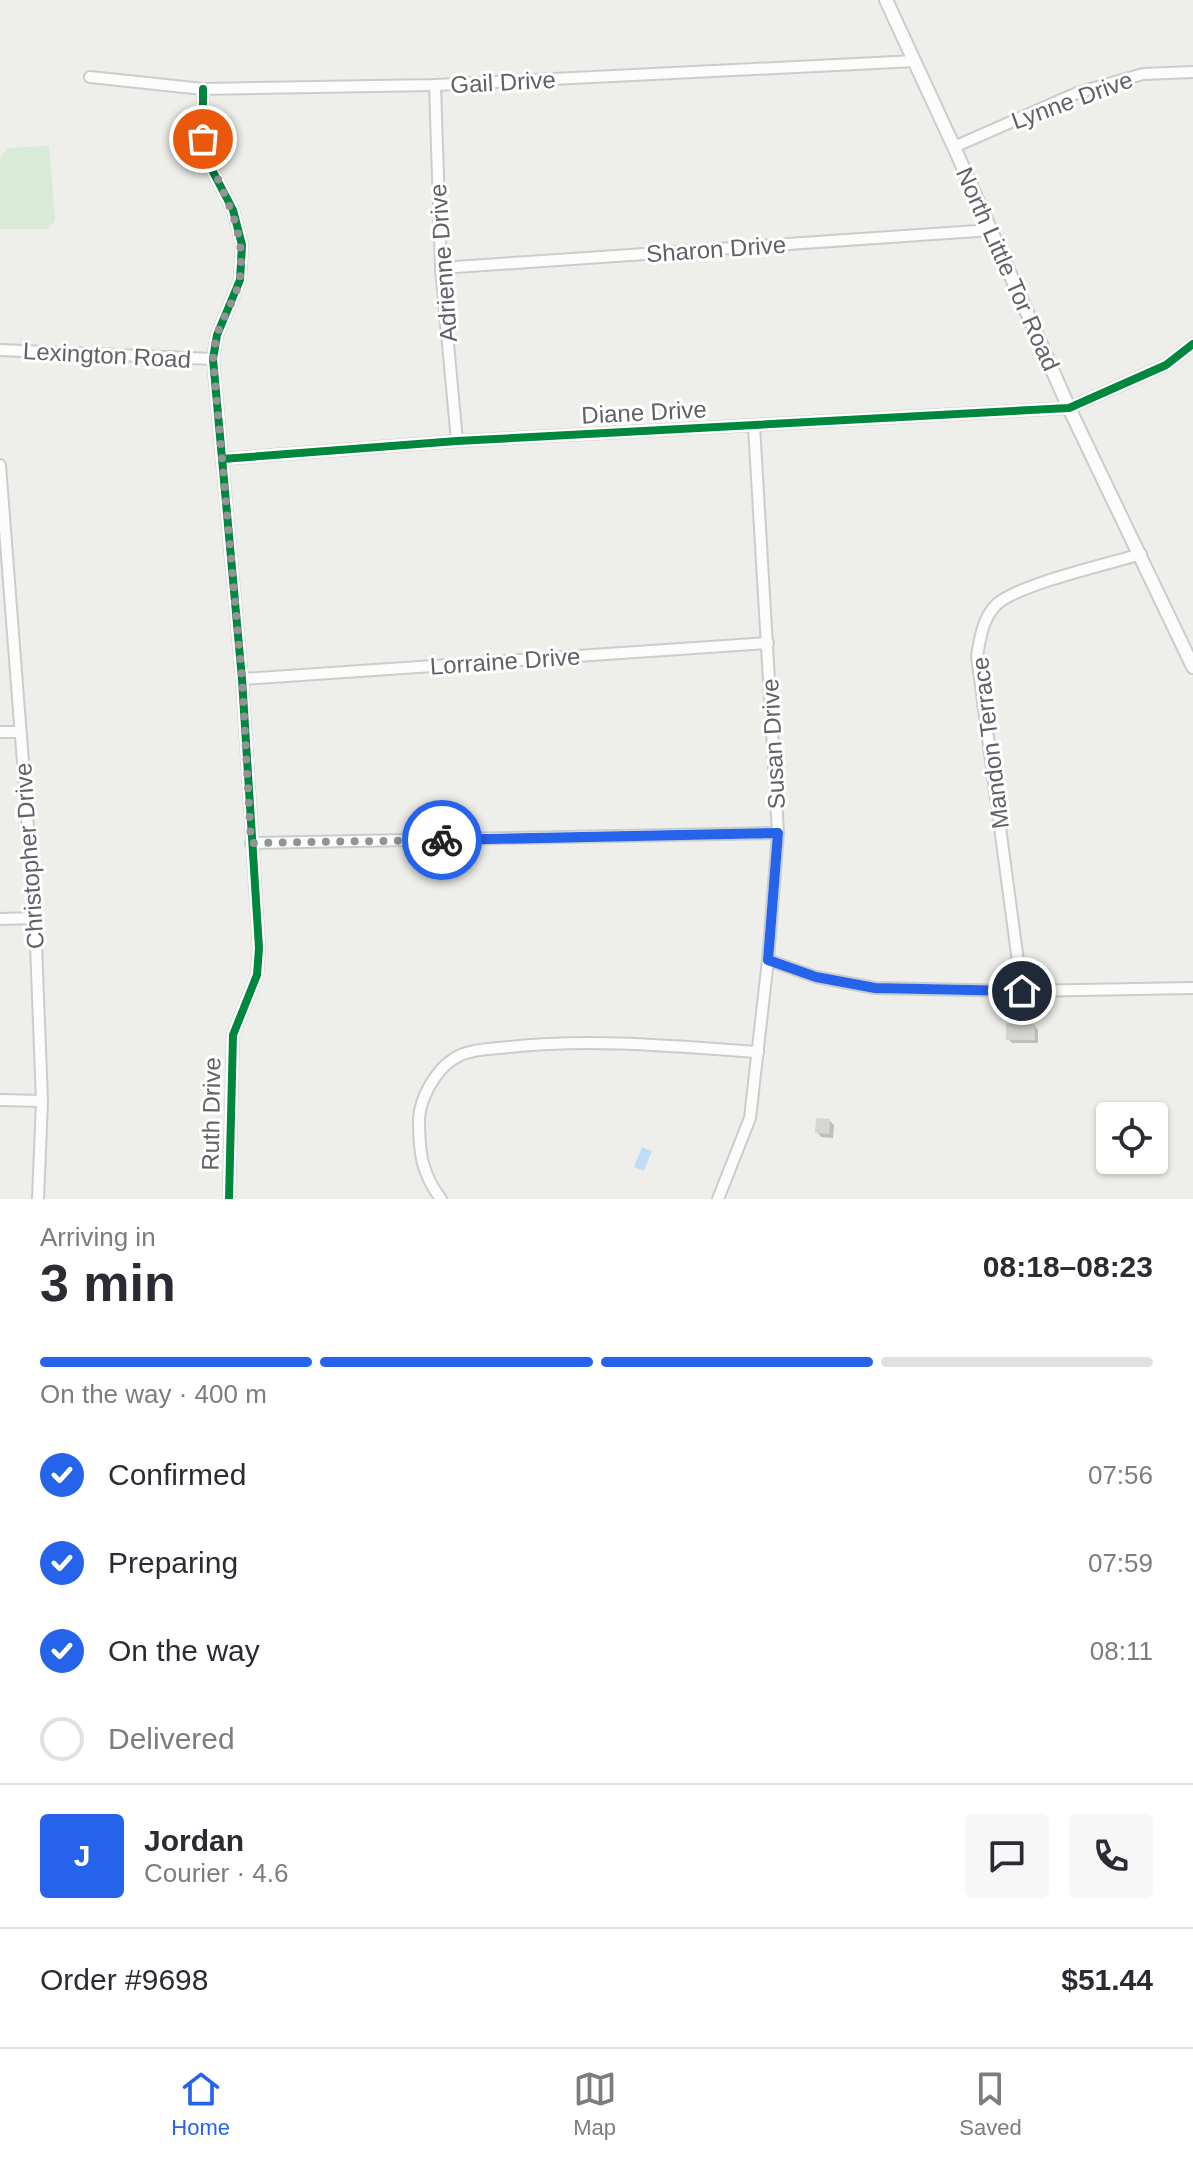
<!DOCTYPE html>
<meta charset="utf-8">
<style>
:root{--surface:#fff;--page:#f7f7f7;--text:#2b2b33;--muted:#7c7c81;--line:#e1e1e2;--accent:#2563eb}
body{margin:0;font-family:Helvetica,sans-serif;background:var(--page);color:var(--text);height:100vh;display:flex;flex-direction:column;font-size:30px;white-space:nowrap}
*{box-sizing:border-box;margin:0}
p{font-size:26px;color:var(--muted)}
.icon{flex:none;width:44px;height:44px;fill:none;stroke:currentColor;stroke-width:2;stroke-linecap:round;stroke-linejoin:round}
.map{position:relative;height:1199px;overflow:hidden}
.drawer{display:flex;flex-direction:column;background:var(--surface);flex:1}
.drawer>*{flex:none}
.tools{position:absolute;left:1096px;top:1102px;display:grid;gap:16px}
.tools a{display:grid;place-items:center;width:72px;height:72px;border-radius:8px;background:var(--surface);box-shadow:0 2px 6px #0004;font-size:40px}
.pin{position:absolute;display:grid;place-items:center;width:68px;height:68px;color:#fff;margin:-34px;border:4px solid #fff;border-radius:50%;box-shadow:0 2px 8px #0007}
.courier{position:absolute;display:grid;place-items:center;width:80px;height:80px;margin:-40px;border:6px solid #2563eb;border-radius:50%;background:#fff;color:#222;box-shadow:0 2px 10px #0007}
.summary em{font-style:normal;font-weight:700}
.summary div{display:flex;flex-direction:column-reverse}
.summary{display:flex;align-items:center;justify-content:space-between;height:136px;padding:0 40px}
h1{font-size:52px;font-weight:700;line-height:60px}
.bar{display:grid;grid-template-columns:repeat(4,1fr);gap:12px 8px;align-content:center;height:96px;padding:0 40px}
.bar i{height:10px;border-radius:6px;background:var(--line)}
.bar .on{background:var(--accent)}
.bar p{grid-column:span 4}
.line{display:flex;align-items:center;gap:20px;padding:0 40px;border-top:2px solid var(--line)}
.line div{flex:1}
.round{display:grid;place-items:center;flex:none;width:84px;height:84px;border-radius:8px;background:var(--page)}
ol{padding:0 40px;list-style:none}
li{display:flex;align-items:center;gap:24px;height:88px}
li p{margin-inline-start:auto}
li .icon{padding:8px;border-radius:50%;background:var(--accent);color:#fff;stroke-width:4}
li:last-child{color:var(--muted)}
li i{width:44px;height:44px;border:4px solid var(--line);border-radius:50%}
.tabs{display:flex;justify-content:space-around;align-items:center;height:112px;border-top:2px solid var(--line);background:var(--surface);font-size:22px;color:var(--muted)}
.tabs a{display:grid;justify-items:center;gap:4px}
.tabs .on{color:var(--accent)}
.map>svg:first-child{display:block}
.green{fill:#d9ead7}
.water{fill:#c1ddf5}
.shadow{fill:#0003}
.building{fill:#d5d5d3}
.lines{fill:none;stroke-linecap:round;stroke-linejoin:round}
.minor-casing{stroke:#cbcccc;stroke-width:14}
.tertiary-casing{stroke:#cbcccc;stroke-width:16}
.minor{stroke:#fcfcfc;stroke-width:10}
.tertiary{stroke:#fcfcfc;stroke-width:12}
.cycleway-casing{stroke:#fff;stroke-width:13}
.cycleway{stroke:#00873e;stroke-width:8}
.done{stroke:#919495;stroke-width:8;stroke-dasharray:0 14.4}
.route{stroke:#2563eb;stroke-width:10}
.labels{text-anchor:middle;dominant-baseline:central;stroke-width:6;stroke-linejoin:round;paint-order:stroke}
.street-label{font-size:24px;fill:#5f6367;stroke:#fff}
</style>
<div class="map">
<svg width="1193" height="1199" viewBox="0 0 1193 1199">
<rect width="100%" height="100%" fill="#eeeeea"/>
<!-- green -->
<path class="green" d="M49,146l6,75 -8,8h-47v-72l8,-9z"/>
<!-- water -->
<path class="water" d="M642,1147l10,4 -8,20 -10,-4z"/>
<!-- shadow -->
<g class="shadow">
<path d="M1034,1025l4,5v13h-26l-4,-4z"/>
<path d="M830,1121l4,4 -1,13 -12,-1 -4,-5z"/>
</g>
<!-- building -->
<g class="building">
<path d="M1006,1023h28l1,17h-29z"/>
<path d="M816,1118l14,1 -1,15 -14,-1z"/>
</g>
<g class="lines">
<!-- minor casing -->
<g class="minor-casing">
<g id="minor">
<path d="M90,77l113,12 232,-4 480,-24"/>
<path d="M435,85l6,183 16,173"/>
<path d="M203,89v50l8,29 22,42 9,35 -2,35 -23,55 -4,24 29,320 17,269 -2,27 -24,60 -4,164"/>
<path d="M954,147l123,-54 66,-19 50,-2"/>
<path d="M441,268l551,-38"/>
<path d="M0,350l213,9"/>
<path d="M222,459l235,-18 612,-33 97,-43 27,-21"/>
<path d="M0,465l35,453 7,183 -4,98"/>
<path d="M242,679l526,-36"/>
<path d="M0,732h19"/>
<path d="M251,843l527,-10"/>
<path d="M0,919l35,-1"/>
<path d="M768,960l48,17 59,11 147,3 171,-3"/>
<path d="M1022,991l-45,-335c3,-18 6,-39 20,-52 22,-20 112,-40 144,-50"/>
<path d="M0,1100l42,1"/>
<path d="M441,1199c-20,-26 -22,-48 -22,-80 1,-21 17,-50 36,-61 14,-9 37,-9 54,-11 83,-9 165,-1 249,5"/>
<path d="M718,1199l32,-81 18,-158 10,-127 -24,-407"/>
</g>
</g>
<!-- tertiary casing -->
<g class="tertiary-casing">
<path id="tertiary" d="M886,0l68,147 115,261 124,259"/>
</g>
<!-- minor -->
<use href="#minor" class="minor"/>
<!-- tertiary -->
<use href="#tertiary" class="tertiary"/>
<!-- cycleway casing -->
<g class="cycleway-casing">
<g id="cycleway">
<path d="M203,89v50l8,29 22,42 9,35 -2,35 -23,55 -4,24 29,320 17,269 -2,27 -24,60 -4,164"/>
<path d="M222,459l235,-18 612,-33 97,-43 27,-21"/>
</g>
</g>
<!-- cycleway -->
<use href="#cycleway" class="cycleway"/>
</g>
<g class="lines">
<!-- done -->
<path class="done" d="M203,139c14,49 44,84 37,137 -2,21 -17,39 -23,59 -2,7 -3,16 -4,24l29,320 9,164 191,-3"/>
<!-- route -->
<path class="route" d="M442,840l336,-7 -10,127 48,17 59,11 147,3"/>
</g>
<g class="labels">
<!-- street labels -->
<g class="street-label">
<text transform="translate(503 82) rotate(-3)">Gail Drive</text>
<text transform="translate(1072 100) rotate(-20)">Lynne Drive</text>
<text transform="translate(716 249) rotate(-4)">Sharon Drive</text>
<text transform="translate(443 263) rotate(-94)">Adrienne Drive</text>
<text transform="translate(1008 269) rotate(66)">North Little Tor Road</text>
<text transform="translate(107 355) rotate(3)">Lexington Road</text>
<text transform="translate(644 412) rotate(-3)">Diane Drive</text>
<text transform="translate(505 661) rotate(-4)">Lorraine Drive</text>
<text transform="translate(990 743) rotate(-97)">Mandon Terrace</text>
<text transform="translate(773 744) rotate(-93)">Susan Drive</text>
<text transform="translate(29 856) rotate(-94)">Christopher Drive</text>
<text transform="translate(211 1114) rotate(-89)">Ruth Drive</text>
</g>
</g>
</svg>
<div class="tools">
<a><svg class="icon" aria-label="locate" viewBox="0 0 24 24"><circle cx="12" cy="12" r="6"/><path d="M12 2v4M12 18v4M2 12h4M18 12h4"/></svg></a>
</div>
<div class="pin" style="left:203px;top:139px;background:#ea580c"><svg class="icon" aria-label="bag" viewBox="0 0 24 24"><path d="M5 8h14l-1 12H6zM9 8a3 3 0 0 1 6 0"/></svg></div>
<div class="pin" style="left:1022px;top:991px;background:#1f2937"><svg class="icon" aria-label="home" viewBox="0 0 24 24"><path d="M3 11l9-7 9 7M6 9v11h12V9"/></svg></div>
<div class="courier" style="left:442px;top:840px"><svg class="icon" aria-label="bike" viewBox="0 0 24 24"><circle cx="6" cy="16" r="4"/><circle cx="18" cy="16" r="4"/><path d="M6 16l4-8h5l3 8M10 8l3 8H6M13 5h3"/></svg></div>
</div>
<section class="drawer">
<div class="summary"><div><h1>3 min</h1><p>Arriving in</p></div><em>08:18–08:23</em></div>
<div class="bar"><i class="on"></i><i class="on"></i><i class="on"></i><i></i><p>On the way · 400 m</p></div>
<ol>
<li><svg class="icon" aria-label="check" viewBox="0 0 24 24"><path d="M5 12l5 5 9-10"/></svg>Confirmed<p>07:56</p></li>
<li><svg class="icon" aria-label="check" viewBox="0 0 24 24"><path d="M5 12l5 5 9-10"/></svg>Preparing<p>07:59</p></li>
<li><svg class="icon" aria-label="check" viewBox="0 0 24 24"><path d="M5 12l5 5 9-10"/></svg>On the way<p>08:11</p></li>
<li><i></i>Delivered</li>
</ol>
<div class="line" style="height:144px"><b class="round" style="background:var(--accent);color:#fff">J</b><div><b>Jordan</b><p>Courier · 4.6</p></div><a class="round"><svg class="icon" aria-label="chat" viewBox="0 0 24 24"><path d="M4 5h16v11H9l-5 4z"/></svg></a><a class="round"><svg class="icon" aria-label="phone" viewBox="0 0 24 24"><path d="M5 4h4l2 5-3 2q2 4 5 5l2-3 5 2v4C11 20 4 13 5 4z"/></svg></a></div>
<div class="line" style="height:104px"><div>Order #9698</div><b>$51.44</b></div>
</section>
<nav class="tabs">
<a class="on"><svg class="icon" aria-label="home" viewBox="0 0 24 24"><path d="M3 11l9-7 9 7M6 9v11h12V9"/></svg>Home</a>
<a><svg class="icon" aria-label="map" viewBox="0 0 24 24"><path d="M3 6l6-2 6 2 6-2v14l-6 2-6-2-6 2zM9 4v14M15 6v14"/></svg>Map</a>
<a><svg class="icon" aria-label="saved" viewBox="0 0 24 24"><path d="M7 4h10v16l-5-4-5 4z"/></svg>Saved</a>
</nav>
